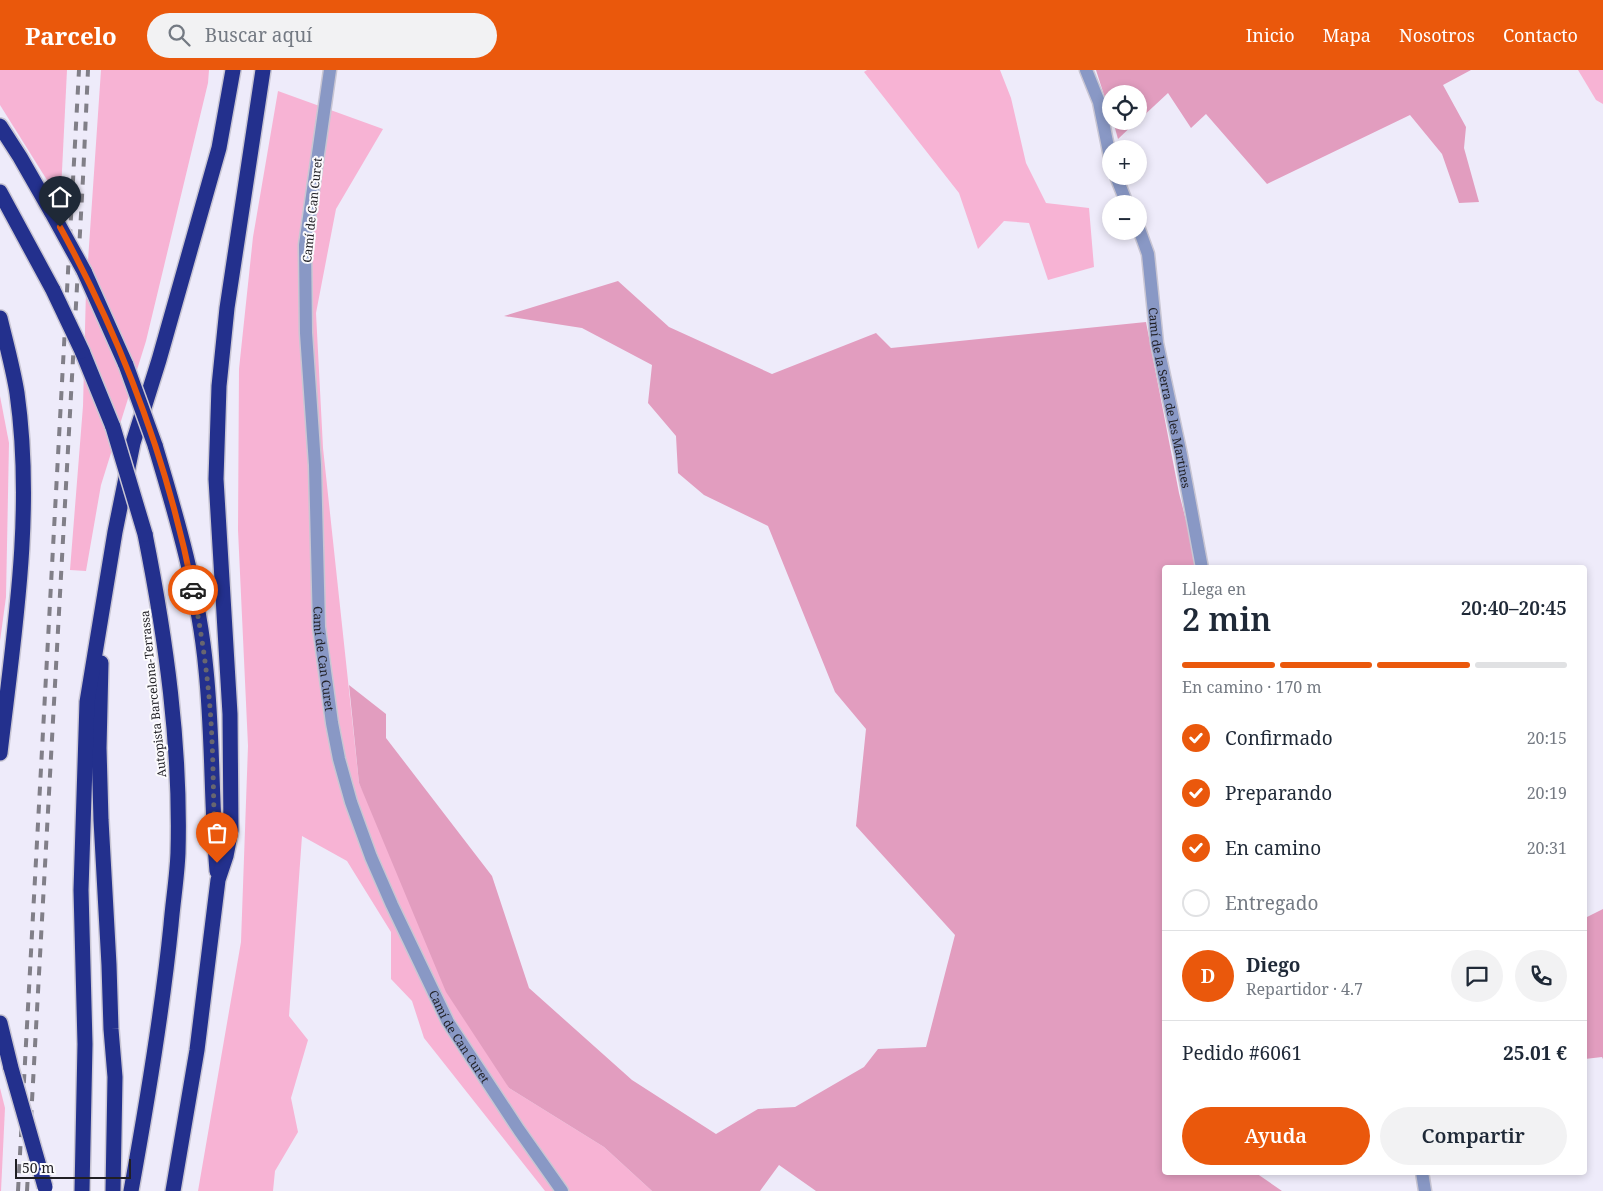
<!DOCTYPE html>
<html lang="es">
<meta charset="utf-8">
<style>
:root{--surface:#fff;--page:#f2f2f3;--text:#1f2937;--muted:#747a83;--line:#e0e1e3;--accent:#ea580c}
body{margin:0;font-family:"Noto Serif",serif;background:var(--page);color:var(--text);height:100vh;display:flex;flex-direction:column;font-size:19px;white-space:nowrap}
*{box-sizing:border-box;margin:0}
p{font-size:16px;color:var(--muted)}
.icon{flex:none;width:28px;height:28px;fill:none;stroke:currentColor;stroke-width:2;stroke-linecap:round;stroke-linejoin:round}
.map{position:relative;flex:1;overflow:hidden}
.panel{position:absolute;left:1162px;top:495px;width:425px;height:610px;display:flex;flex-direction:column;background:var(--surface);border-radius:5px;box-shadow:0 2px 8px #0003}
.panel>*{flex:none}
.controls{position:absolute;left:1102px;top:15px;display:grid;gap:10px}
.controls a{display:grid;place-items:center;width:45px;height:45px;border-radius:50%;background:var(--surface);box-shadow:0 2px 8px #0003;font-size:25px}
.scale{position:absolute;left:15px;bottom:12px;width:116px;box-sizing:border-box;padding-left:5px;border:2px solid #201f24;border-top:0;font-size:14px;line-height:18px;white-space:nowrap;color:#201f24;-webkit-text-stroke:4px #fbfafd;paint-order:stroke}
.pin{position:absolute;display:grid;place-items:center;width:42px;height:42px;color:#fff;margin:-51px -21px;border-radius:50% 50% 50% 0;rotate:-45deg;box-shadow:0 0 5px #0007}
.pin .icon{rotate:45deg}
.courier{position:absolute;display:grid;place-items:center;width:50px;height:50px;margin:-25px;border:4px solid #ea580c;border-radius:50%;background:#fff;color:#222;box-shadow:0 1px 6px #0007}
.summary em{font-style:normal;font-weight:600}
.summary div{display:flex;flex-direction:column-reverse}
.summary{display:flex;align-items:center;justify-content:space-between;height:85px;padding:0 20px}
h1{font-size:32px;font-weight:600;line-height:38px}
.bar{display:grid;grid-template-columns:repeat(4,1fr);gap:8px 5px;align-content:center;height:60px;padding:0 20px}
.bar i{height:6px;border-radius:4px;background:var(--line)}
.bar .active{background:var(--accent)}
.bar p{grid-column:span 4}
.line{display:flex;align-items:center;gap:12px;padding:0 20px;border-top:1px solid var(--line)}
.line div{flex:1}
.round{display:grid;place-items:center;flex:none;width:52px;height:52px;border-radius:26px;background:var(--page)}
ol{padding:0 20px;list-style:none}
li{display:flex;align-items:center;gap:15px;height:55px}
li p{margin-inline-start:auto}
li .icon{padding:5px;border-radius:50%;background:var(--accent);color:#fff;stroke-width:4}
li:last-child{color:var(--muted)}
li i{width:28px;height:28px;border:2px solid var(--line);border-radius:50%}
.button{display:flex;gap:10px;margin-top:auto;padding:10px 20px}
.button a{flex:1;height:58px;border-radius:30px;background:var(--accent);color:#fff;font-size:20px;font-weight:600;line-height:58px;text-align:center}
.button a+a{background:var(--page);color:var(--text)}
header{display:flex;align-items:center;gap:30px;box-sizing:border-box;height:70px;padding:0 25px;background:var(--accent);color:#fff}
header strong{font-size:24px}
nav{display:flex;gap:28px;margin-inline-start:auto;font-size:18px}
.search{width:350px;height:45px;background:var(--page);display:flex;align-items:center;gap:12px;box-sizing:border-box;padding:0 18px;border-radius:28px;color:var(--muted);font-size:19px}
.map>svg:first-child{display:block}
.green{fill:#f7b3d4}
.forest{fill:#e29dbf}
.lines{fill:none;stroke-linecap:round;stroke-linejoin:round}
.minor-casing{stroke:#c9c6d3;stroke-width:15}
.highway-casing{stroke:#c9c6d3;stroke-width:18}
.minor{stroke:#8998c5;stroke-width:12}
.highway{stroke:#23308d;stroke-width:15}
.rail{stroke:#817f88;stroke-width:4;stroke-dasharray:9 9;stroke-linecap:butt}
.highway-bridge-casing{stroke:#c9c6d3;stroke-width:18;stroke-linecap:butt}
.highway-bridge{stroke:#23308d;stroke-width:15}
.done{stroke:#68666f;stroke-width:5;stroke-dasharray:0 9}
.route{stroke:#ea580c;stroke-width:6}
.labels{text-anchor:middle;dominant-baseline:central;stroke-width:4;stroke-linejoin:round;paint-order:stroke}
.street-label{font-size:12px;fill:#201f24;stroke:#fbfafd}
</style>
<header>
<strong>Parcelo</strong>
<div class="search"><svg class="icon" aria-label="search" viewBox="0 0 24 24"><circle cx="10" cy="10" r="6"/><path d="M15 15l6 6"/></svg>Buscar aquí</div>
<nav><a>Inicio</a><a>Mapa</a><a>Nosotros</a><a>Contacto</a></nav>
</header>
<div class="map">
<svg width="1603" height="1121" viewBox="0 0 1603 1121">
<rect width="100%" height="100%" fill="#eeebfa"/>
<!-- green -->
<g class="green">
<path d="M0,0h67l-6,121 -4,5 -57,-91z"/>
<path d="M101,0h108l-1,13 -62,258 -45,144 -15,86 -16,-1 13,-164 3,-116z"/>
<path d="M867,0h133l11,28 15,65 20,40 43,5 5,59 -46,13 -19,-57 -25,-2 -26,28 -19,-56 -95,-121z"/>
<path d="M1578,0h25v34l-7,-4z"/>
<path d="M278,21l105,38 -47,80 -20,104 7,135 36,335 150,305 95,59 48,44h-107l-121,-153 -12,-37 -21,-22v-47l-44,-71 -45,-25 -13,180 19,24 -17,58 7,34 -23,39 -2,20h-75l43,-249 7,-196 -10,-216 1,-161 14,-132z"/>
<path d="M0,326l9,47 -3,154 -6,44z"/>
<path d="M0,1018l5,20 -4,83h-1z"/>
</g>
<!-- forest -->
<g class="forest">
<path d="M1096,0h375l-28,15 23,42 -2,21 15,54 -20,1 -17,-49 -32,-39 -143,69 -61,-70 -15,14 -23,-35 -29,27v-26h-28v23z"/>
<path d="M1113,51h24l-19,18z"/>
<path d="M618,211l51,46 103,47 104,-41 15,15 255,-26 33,171 19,74 -33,1v604l91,1 26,18h-466l-37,-26 -19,26h-108l-48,-44 -95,-59 -63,-96 -87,-209 -10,-98 37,29v24l106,138 37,112 103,92 84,54 42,-25 37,-2 69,-40 14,-18 48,-2 29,-112 -99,-109 10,-97 -31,-37 -67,-166 -64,-31 -26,-22 -2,-37 -28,-33 4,-38 -70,-37 -78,-12z"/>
<path d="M1603,839v150l-1,-2 -17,2v-141z"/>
</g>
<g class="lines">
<!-- minor casing -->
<g class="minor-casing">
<g id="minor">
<path id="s1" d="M330,0l-25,175 1,88 9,132 4,162 13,96 7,36 12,43 20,55 21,48 56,117 71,108 43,61"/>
<path d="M1086,0l13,32 12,60"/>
<path d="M1116,106l11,28"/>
<path id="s2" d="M1139,159l9,25 9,89 24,112 21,113"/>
<path d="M1422,1102l3,19"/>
</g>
</g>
<!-- highway casing -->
<g class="highway-casing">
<g id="highway">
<path d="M0,56l20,31 32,56"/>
<path d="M0,122l53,98"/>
<path d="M84,201l42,94"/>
<path d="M0,248c6,25 13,50 17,75 17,120 -3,241 -17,360"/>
<path d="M82,281l31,76"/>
<path d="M155,375c22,73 44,148 51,225 7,67 5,134 11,201"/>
<path d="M101,593l-2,85 2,72 8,145 2,64 4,48 -2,114"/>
<path d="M0,953l11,45"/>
<path d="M82,1121l3,-147 -4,-154 6,-188 28,-170 18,-89 26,-83 60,-212 14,-78"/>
<path d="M131,1121c16,-88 31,-176 40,-266 2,-24 6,-48 7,-72 3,-107 -12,-214 -33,-319"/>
<path d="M173,1121l24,-141 21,-170 8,-24 5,-26 -1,-116 -14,-235 3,-93 8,-78 36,-238"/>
</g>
</g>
<!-- minor -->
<use href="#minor" class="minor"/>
<!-- highway -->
<use href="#highway" class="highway"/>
<!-- rail -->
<g class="rail">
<path d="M18,1121l61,-1121"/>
<path d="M27,1121l56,-1013 5,-108"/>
</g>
<!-- highway-bridge casing -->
<g class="highway-bridge-casing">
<g id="highway-bridge">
<path d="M52,143l32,58"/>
<path d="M53,220l29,61"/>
<path d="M126,295l29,80"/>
<path d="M113,357l32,107"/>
<path d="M11,998l34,119"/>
</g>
</g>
<!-- highway-bridge -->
<use href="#highway-bridge" class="highway-bridge"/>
</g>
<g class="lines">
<!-- done -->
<path class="done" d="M193,520c10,50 17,100 19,151 2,41 1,82 5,122"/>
<!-- route -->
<path class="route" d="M60,157c62,113 108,236 133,363"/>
</g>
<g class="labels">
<!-- street labels -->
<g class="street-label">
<text transform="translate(312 140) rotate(-84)">Camí de Can Curet</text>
<text stroke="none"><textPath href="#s2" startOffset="172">Camí de la Serra de les Martines</textPath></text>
<text stroke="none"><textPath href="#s1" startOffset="591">Camí de Can Curet</textPath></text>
<text transform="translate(153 624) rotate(-96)">Autopista Barcelona-Terrassa</text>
<text stroke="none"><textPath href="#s1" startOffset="996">Camí de Can Curet</textPath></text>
</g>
</g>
</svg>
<div class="controls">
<a><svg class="icon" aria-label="locate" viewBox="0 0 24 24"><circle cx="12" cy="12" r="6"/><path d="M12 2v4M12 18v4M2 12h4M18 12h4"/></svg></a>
<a>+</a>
<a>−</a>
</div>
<div class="scale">50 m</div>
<div class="pin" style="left:217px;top:793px;background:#ea580c"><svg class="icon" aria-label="bag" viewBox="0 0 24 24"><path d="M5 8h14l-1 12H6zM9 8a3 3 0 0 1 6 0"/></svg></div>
<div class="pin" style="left:60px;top:157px;background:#1f2937"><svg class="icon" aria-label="home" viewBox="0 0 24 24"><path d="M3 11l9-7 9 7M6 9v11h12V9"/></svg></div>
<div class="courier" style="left:193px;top:520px"><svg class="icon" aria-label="car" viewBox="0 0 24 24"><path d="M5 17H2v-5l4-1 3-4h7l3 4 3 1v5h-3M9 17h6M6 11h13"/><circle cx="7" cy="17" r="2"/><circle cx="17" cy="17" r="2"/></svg></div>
<section class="panel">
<div class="summary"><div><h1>2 min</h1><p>Llega en</p></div><em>20:40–20:45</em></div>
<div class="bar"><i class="active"></i><i class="active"></i><i class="active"></i><i></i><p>En camino · 170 m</p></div>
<ol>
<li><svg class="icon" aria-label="check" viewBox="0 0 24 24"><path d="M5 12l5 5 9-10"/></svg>Confirmado<p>20:15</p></li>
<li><svg class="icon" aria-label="check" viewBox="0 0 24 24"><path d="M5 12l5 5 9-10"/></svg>Preparando<p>20:19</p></li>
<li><svg class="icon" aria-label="check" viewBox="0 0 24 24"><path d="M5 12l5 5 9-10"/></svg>En camino<p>20:31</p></li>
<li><i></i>Entregado</li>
</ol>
<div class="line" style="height:90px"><b class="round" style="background:var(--accent);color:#fff">D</b><div><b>Diego</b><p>Repartidor · 4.7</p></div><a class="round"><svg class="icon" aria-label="chat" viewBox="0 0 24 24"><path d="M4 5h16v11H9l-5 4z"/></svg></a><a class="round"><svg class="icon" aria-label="phone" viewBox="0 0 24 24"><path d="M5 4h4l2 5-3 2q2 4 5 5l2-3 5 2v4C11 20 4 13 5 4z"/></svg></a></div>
<div class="line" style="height:65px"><div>Pedido #6061</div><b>25.01 €</b></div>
<div class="button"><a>Ayuda</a><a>Compartir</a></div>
</section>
</div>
